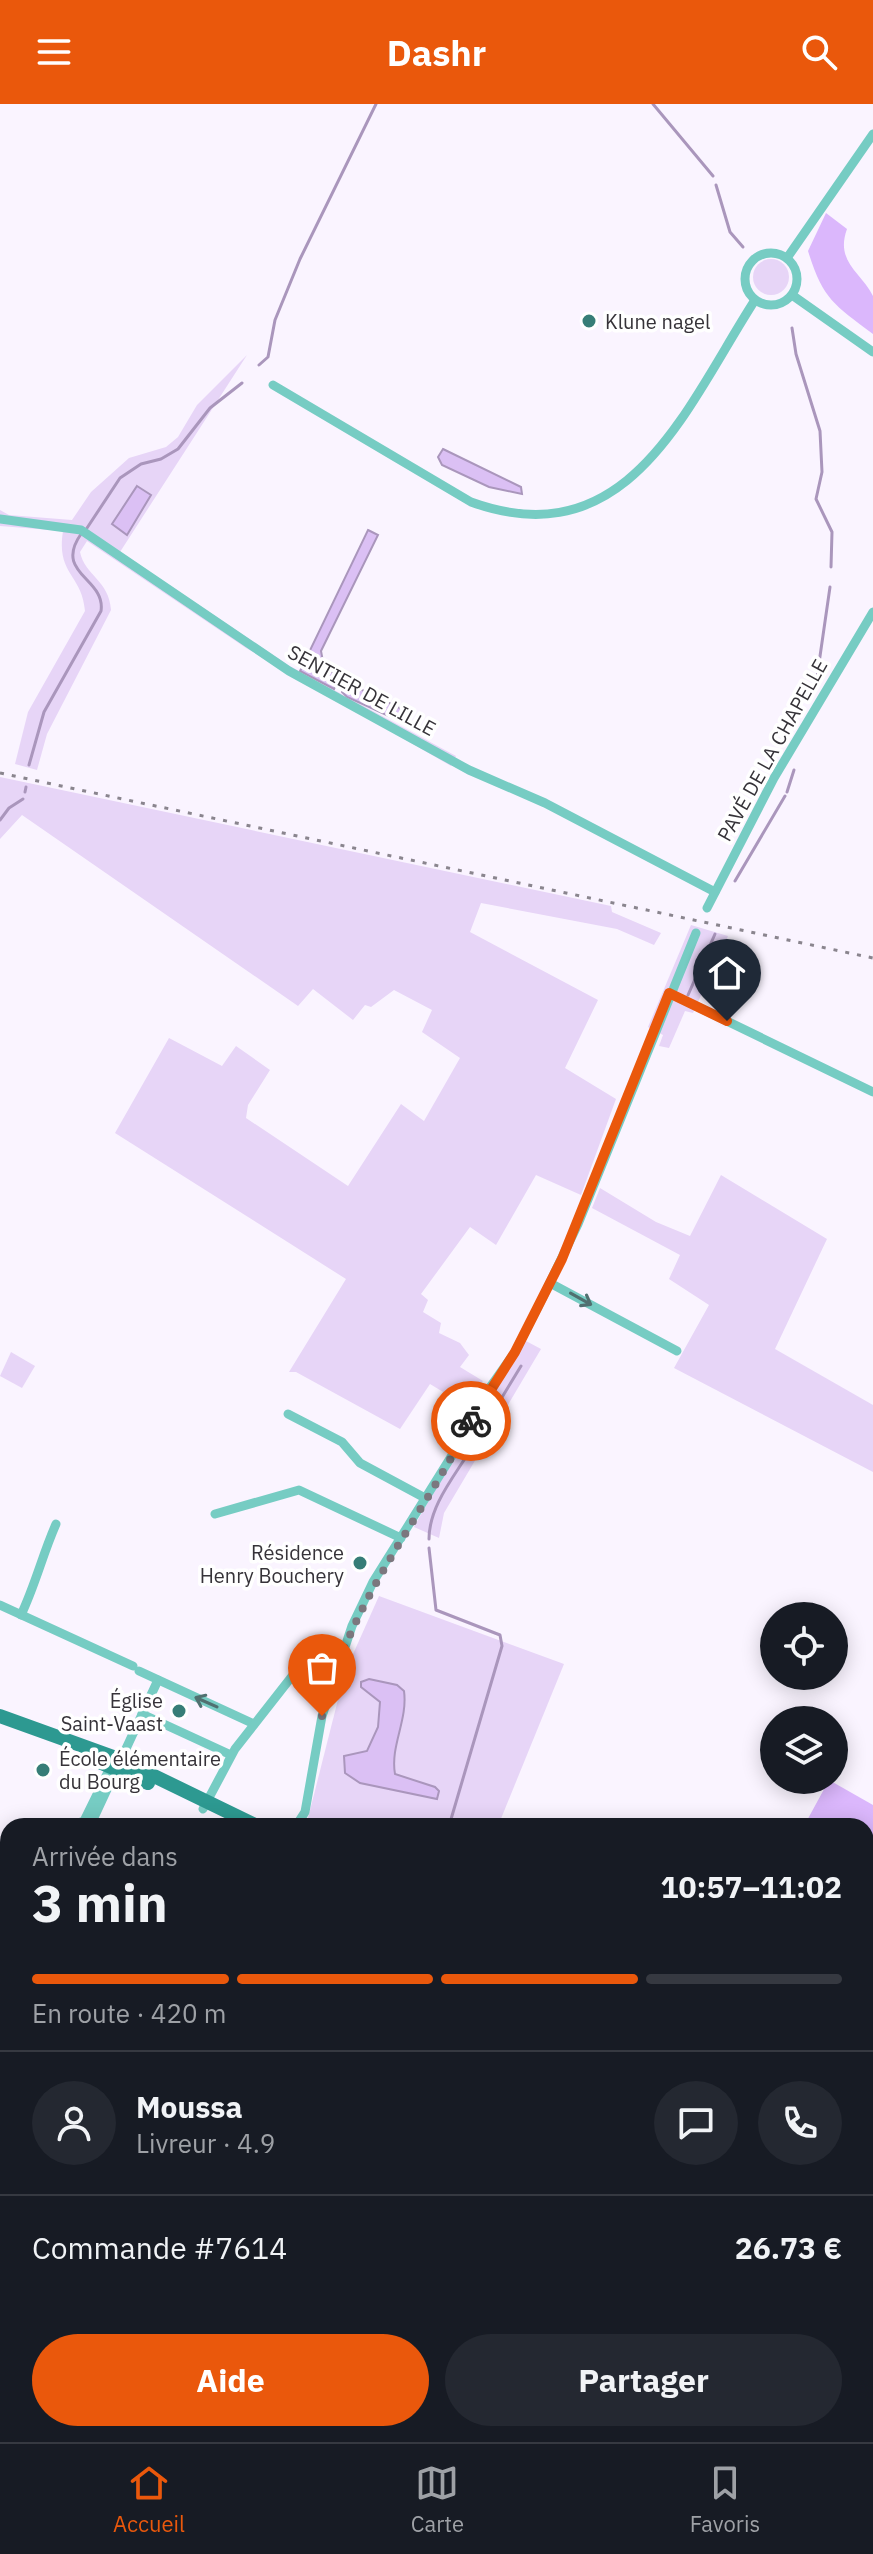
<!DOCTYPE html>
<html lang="fr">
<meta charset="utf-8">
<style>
:root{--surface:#171b24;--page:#242831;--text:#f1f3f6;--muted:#9ea1a6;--line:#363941;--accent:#ea580c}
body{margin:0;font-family:"IBM Plex Sans",sans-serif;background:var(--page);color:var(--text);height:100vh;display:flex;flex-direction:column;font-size:30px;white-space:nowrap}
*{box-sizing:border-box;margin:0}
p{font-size:26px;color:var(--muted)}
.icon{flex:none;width:44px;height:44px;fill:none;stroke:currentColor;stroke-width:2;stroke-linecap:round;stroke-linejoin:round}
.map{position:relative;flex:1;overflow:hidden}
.details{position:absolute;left:0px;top:1714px;width:874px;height:624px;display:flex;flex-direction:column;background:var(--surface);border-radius:24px 24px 0 0;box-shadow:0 4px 20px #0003}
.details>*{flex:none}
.controls{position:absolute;left:760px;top:1498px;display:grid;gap:16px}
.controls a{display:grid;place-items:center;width:88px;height:88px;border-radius:50%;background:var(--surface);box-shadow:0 4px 20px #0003;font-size:40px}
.pin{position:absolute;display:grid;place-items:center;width:68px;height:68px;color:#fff;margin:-82px -34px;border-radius:50% 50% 50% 0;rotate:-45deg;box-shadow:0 0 8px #0007}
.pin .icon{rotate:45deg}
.courier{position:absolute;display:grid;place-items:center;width:80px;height:80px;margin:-40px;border:6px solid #ea580c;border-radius:50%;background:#fff;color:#222;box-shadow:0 2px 10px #0007}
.summary em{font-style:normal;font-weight:700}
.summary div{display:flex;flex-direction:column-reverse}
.summary{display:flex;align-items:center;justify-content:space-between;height:136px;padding:0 32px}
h1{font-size:52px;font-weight:700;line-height:60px}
.bar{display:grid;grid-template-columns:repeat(4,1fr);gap:12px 8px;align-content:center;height:96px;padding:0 32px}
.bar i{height:10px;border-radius:6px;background:var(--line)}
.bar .current{background:var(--accent)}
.bar p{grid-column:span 4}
.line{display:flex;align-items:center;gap:20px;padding:0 32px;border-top:2px solid var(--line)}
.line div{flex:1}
.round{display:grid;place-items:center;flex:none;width:84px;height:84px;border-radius:42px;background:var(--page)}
.action{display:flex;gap:16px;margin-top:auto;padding:16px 32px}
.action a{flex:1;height:92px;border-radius:48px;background:var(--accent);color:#fff;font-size:32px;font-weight:700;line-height:92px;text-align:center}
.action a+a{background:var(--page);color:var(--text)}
header{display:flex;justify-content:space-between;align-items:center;height:104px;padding:0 32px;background:var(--accent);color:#fff;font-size:36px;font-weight:700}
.tab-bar{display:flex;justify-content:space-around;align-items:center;height:112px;border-top:2px solid var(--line);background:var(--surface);font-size:22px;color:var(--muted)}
.tab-bar a{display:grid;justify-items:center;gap:4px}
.tab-bar .current{color:var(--accent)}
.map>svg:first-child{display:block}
.green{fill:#e7d5f7}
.forest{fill:#dbb7fc}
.water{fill:#dbc0f4;stroke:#aa96bc;stroke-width:2}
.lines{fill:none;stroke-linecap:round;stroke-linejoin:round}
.stream{stroke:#aa96bc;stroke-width:3}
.street{stroke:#76ccc3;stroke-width:9}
.primary{stroke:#2d9991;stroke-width:14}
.rail{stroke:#8a858e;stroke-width:3;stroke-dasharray:4 8;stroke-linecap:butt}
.oneway{stroke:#507070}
.done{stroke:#7b777e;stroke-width:8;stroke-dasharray:0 14.4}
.route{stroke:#ea580c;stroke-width:10}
.poi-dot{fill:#367d77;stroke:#fff;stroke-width:3}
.labels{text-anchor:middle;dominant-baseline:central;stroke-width:7;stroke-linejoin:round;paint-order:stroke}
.poi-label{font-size:20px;fill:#363339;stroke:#fff;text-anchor:start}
.street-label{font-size:20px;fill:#363339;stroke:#fff}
</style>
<header><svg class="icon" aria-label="menu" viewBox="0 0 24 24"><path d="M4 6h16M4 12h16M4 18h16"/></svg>Dashr<svg class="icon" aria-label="search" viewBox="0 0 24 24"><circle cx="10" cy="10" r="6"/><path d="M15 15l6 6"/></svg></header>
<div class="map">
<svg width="873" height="2338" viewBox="0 0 873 2338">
<rect width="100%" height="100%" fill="#faf4ff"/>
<!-- green -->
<g class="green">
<circle cx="771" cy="173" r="18"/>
<path d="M247,251l-127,197 168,113 168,91 -5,10 -205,-118 -159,-107 -7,11c5,24 29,28 31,58l-64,124 -10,36 -22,-6 13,-52 57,-101c-3,-37 -29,-36 -22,-80l-63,-5v-16l9,5 63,5 19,-28 38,-34 37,-11 12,-10 19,-32z"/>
<path d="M0,673l611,129 1,6 49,21 -7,12 -37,-16 -136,-26 -11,29 128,68 -33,68 51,31 -35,96 -45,-20 -40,70 -26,-18 -49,67 7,6 -5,12 18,11 -2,10 21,10 9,12 -9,12 23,14 -20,23 -33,-20 -30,45 -104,-57h-7l57,-93 -231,-146 54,-95 53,28 14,-20 34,24 -22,35 -2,13 102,68 53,-82 23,17 36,-63 -38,-26 10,-22 -38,-20 -23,17 -6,-2 -12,15 -40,-31 -15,17 -276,-191 -22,24z"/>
<path d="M691,821l37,11 -35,77 -8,-2 -16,37 -10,-2 4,-11 -15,-8z"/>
<path d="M721,1071l106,64 -52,110 98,56v67l-199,-104 35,-63 -40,-26 11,-24 -88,-47 8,-20 56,34 34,14z"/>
<path d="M526,1237l15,8 -97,164 -5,25 -25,-11 62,-113z"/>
<path d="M11,1248l24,14 -13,22 -22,-12z"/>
<path d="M379,1492l185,68 -66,162h-192l39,-154z"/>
<path d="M873,2037v57l-7,13v-56z"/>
<path d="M418,2330h100l-8,8h-100z"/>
<path d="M676,2330h43l14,8h-46z"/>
</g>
<!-- forest -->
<g class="forest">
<path d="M826,109l21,16c-12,33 14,43 26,67 0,8 0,29 0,38 -40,-30 -50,-35 -65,-83z"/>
<path d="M829,1676l44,25v38l-7,12v-29h-62z"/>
</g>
<!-- water -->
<g class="water">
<path d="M443,345l78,38 1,7 -33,-7 -47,-22 -4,-8z"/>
<path d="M137,382l14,9 -24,40 -15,-11z"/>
<path d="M368,426l10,5 -57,116 3,16 15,10 -5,12 -34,-18z"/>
<path d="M344,582h10l58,28 -6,10 -59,-27 -5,-5z"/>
<path d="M369,1575l28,6 7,6c4,29 -14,55 -9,83l40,13 4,4 -2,8 -77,-16 -15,-10 -1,-17 23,-5 11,-24 2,-25 -19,-15v-5z"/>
</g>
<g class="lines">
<!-- stream -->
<g class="stream">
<path d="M653,0l60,72"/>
<path d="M716,81l14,47 13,15"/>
<path d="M792,224l4,26 24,77 2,41 -6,27 16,33 -1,35"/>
<path d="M259,261l9,-8 7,-37 25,-61 76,-155"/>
<path d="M87,424l33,-50 21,-14 20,-5 17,-10 32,-41 32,-25"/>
<path d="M817,573l13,-90"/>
<path d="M29,661l15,-53 57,-101c5,-33 -48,-37 -20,-77"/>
<path d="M25,688l1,-5"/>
<path d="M787,688l7,-22"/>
<path d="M0,716l9,-12 14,-9"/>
<path d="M735,777l50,-85"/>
<path d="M688,891l27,-61"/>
<path d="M478,1333l43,-71"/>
<path d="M429,1435c0,-33 25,-62 42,-90"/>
<path d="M429,1444l7,62 64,25 2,11 -53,180"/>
</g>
<!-- street -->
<g class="street">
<circle cx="771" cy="175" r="26"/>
<path d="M787,154l86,-124"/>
<path d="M792,191l81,57"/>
<path d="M273,281l198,117c158,57 215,-95 284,-202"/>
<path d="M0,415l81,11 208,141 180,99 76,33 170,89"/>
<path d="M707,804l67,-130 99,-166"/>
<path d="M669,889l204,99"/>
<path d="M550,1179l127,68"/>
<path d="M288,1310l54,28 18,21 65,35"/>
<path d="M215,1410l84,-24 102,48"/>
<path d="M0,1501l133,61"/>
<path d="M21,1511c15,-32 21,-59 35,-91"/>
<path d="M139,1567l115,53"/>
<path d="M142,1610l89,41"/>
<path d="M203,1705l32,-60 58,-74 13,-6 28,4"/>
<path d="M70,1722l14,-5 23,-47 8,-6"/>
<path d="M90,1722l68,-146"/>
<path d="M296,1722l9,-14 17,-96 30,-90 21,-44 83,-133 25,-49 34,-48 27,-53 36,-75 118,-291"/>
<path d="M1,1844l7,-12"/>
<path d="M0,1911l8,-12"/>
<path d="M0,2169l8,-10"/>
<path d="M220,2330l2,8"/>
<path d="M69,2338l5,-8"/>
<path d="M169,2338l2,-8"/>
<path d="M308,2338l8,-8"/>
</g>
<!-- primary -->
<g class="primary">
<path d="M0,1612l119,43 138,67"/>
<path d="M90,1654l58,25"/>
<path d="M866,1823l7,-14"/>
<path d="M866,1992l7,3"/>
<path d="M481,2338l7,-8"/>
</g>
<!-- rail -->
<path class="rail" d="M0,669l873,185"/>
</g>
<!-- one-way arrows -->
<defs><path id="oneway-shaft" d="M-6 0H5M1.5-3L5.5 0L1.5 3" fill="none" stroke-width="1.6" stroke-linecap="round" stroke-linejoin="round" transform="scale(2)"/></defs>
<g class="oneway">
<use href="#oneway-shaft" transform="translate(581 1195) rotate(29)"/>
<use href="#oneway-shaft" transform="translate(206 1598) rotate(-156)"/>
</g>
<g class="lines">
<!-- done -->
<path class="done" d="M322,1612c29,-118 96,-191 149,-295"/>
<!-- route -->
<path class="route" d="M471,1317l44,-69 47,-93 107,-266 58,28"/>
</g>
<!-- markers -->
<g class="poi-dot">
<circle cx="589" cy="217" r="8"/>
<circle cx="360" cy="1459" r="8"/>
<circle cx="179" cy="1607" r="8"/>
<circle cx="43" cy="1666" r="8"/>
</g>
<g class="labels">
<!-- poi labels -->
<g class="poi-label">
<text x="605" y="217">Klune nagel</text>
<text x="344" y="1448" text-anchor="end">Résidence<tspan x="344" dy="23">Henry Bouchery</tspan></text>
<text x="163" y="1596" text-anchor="end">Église<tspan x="163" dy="23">Saint-Vaast</tspan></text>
<text x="59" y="1654">École élémentaire<tspan x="59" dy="23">du Bourg</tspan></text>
</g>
<!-- street labels -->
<g class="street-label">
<text transform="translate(362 586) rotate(29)">SENTIER DE LILLE</text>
<text transform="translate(772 646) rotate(-61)">PAVÉ DE LA CHAPELLE</text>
</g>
</g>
</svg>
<div class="controls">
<a><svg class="icon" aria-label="locate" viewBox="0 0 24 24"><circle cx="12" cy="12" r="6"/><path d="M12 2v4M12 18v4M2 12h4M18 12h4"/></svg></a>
<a><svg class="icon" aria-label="layers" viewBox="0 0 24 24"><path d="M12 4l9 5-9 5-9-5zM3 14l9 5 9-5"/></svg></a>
</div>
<div class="pin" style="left:322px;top:1612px;background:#ea580c"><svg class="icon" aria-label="bag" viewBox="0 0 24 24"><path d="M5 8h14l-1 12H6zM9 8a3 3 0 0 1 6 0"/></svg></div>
<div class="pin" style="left:727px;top:917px;background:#1f2937"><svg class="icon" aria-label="home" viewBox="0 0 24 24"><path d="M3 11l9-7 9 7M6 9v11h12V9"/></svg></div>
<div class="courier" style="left:471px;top:1317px"><svg class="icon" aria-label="bike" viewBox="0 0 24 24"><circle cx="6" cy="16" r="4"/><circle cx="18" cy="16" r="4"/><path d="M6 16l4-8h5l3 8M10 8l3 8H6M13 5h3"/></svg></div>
<section class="details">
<div class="summary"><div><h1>3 min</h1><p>Arrivée dans</p></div><em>10:57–11:02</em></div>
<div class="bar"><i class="current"></i><i class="current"></i><i class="current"></i><i></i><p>En route · 420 m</p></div>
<div class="line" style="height:144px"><a class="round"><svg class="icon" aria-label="person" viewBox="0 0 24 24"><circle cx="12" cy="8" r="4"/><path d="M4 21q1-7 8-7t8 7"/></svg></a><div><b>Moussa</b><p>Livreur · 4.9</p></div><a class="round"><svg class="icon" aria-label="chat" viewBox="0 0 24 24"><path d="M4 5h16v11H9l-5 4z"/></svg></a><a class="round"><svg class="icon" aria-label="phone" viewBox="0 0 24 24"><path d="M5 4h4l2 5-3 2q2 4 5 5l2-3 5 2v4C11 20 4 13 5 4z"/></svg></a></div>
<div class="line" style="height:104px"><div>Commande #7614</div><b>26.73 €</b></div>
<div class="action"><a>Aide</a><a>Partager</a></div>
</section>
</div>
<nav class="tab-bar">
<a class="current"><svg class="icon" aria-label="home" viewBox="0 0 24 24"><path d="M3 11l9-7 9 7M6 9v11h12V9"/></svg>Accueil</a>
<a><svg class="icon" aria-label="map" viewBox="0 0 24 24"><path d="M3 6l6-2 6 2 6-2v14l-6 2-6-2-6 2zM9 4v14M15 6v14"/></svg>Carte</a>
<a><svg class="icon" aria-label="saved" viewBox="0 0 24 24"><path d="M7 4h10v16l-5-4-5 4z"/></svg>Favoris</a>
</nav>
